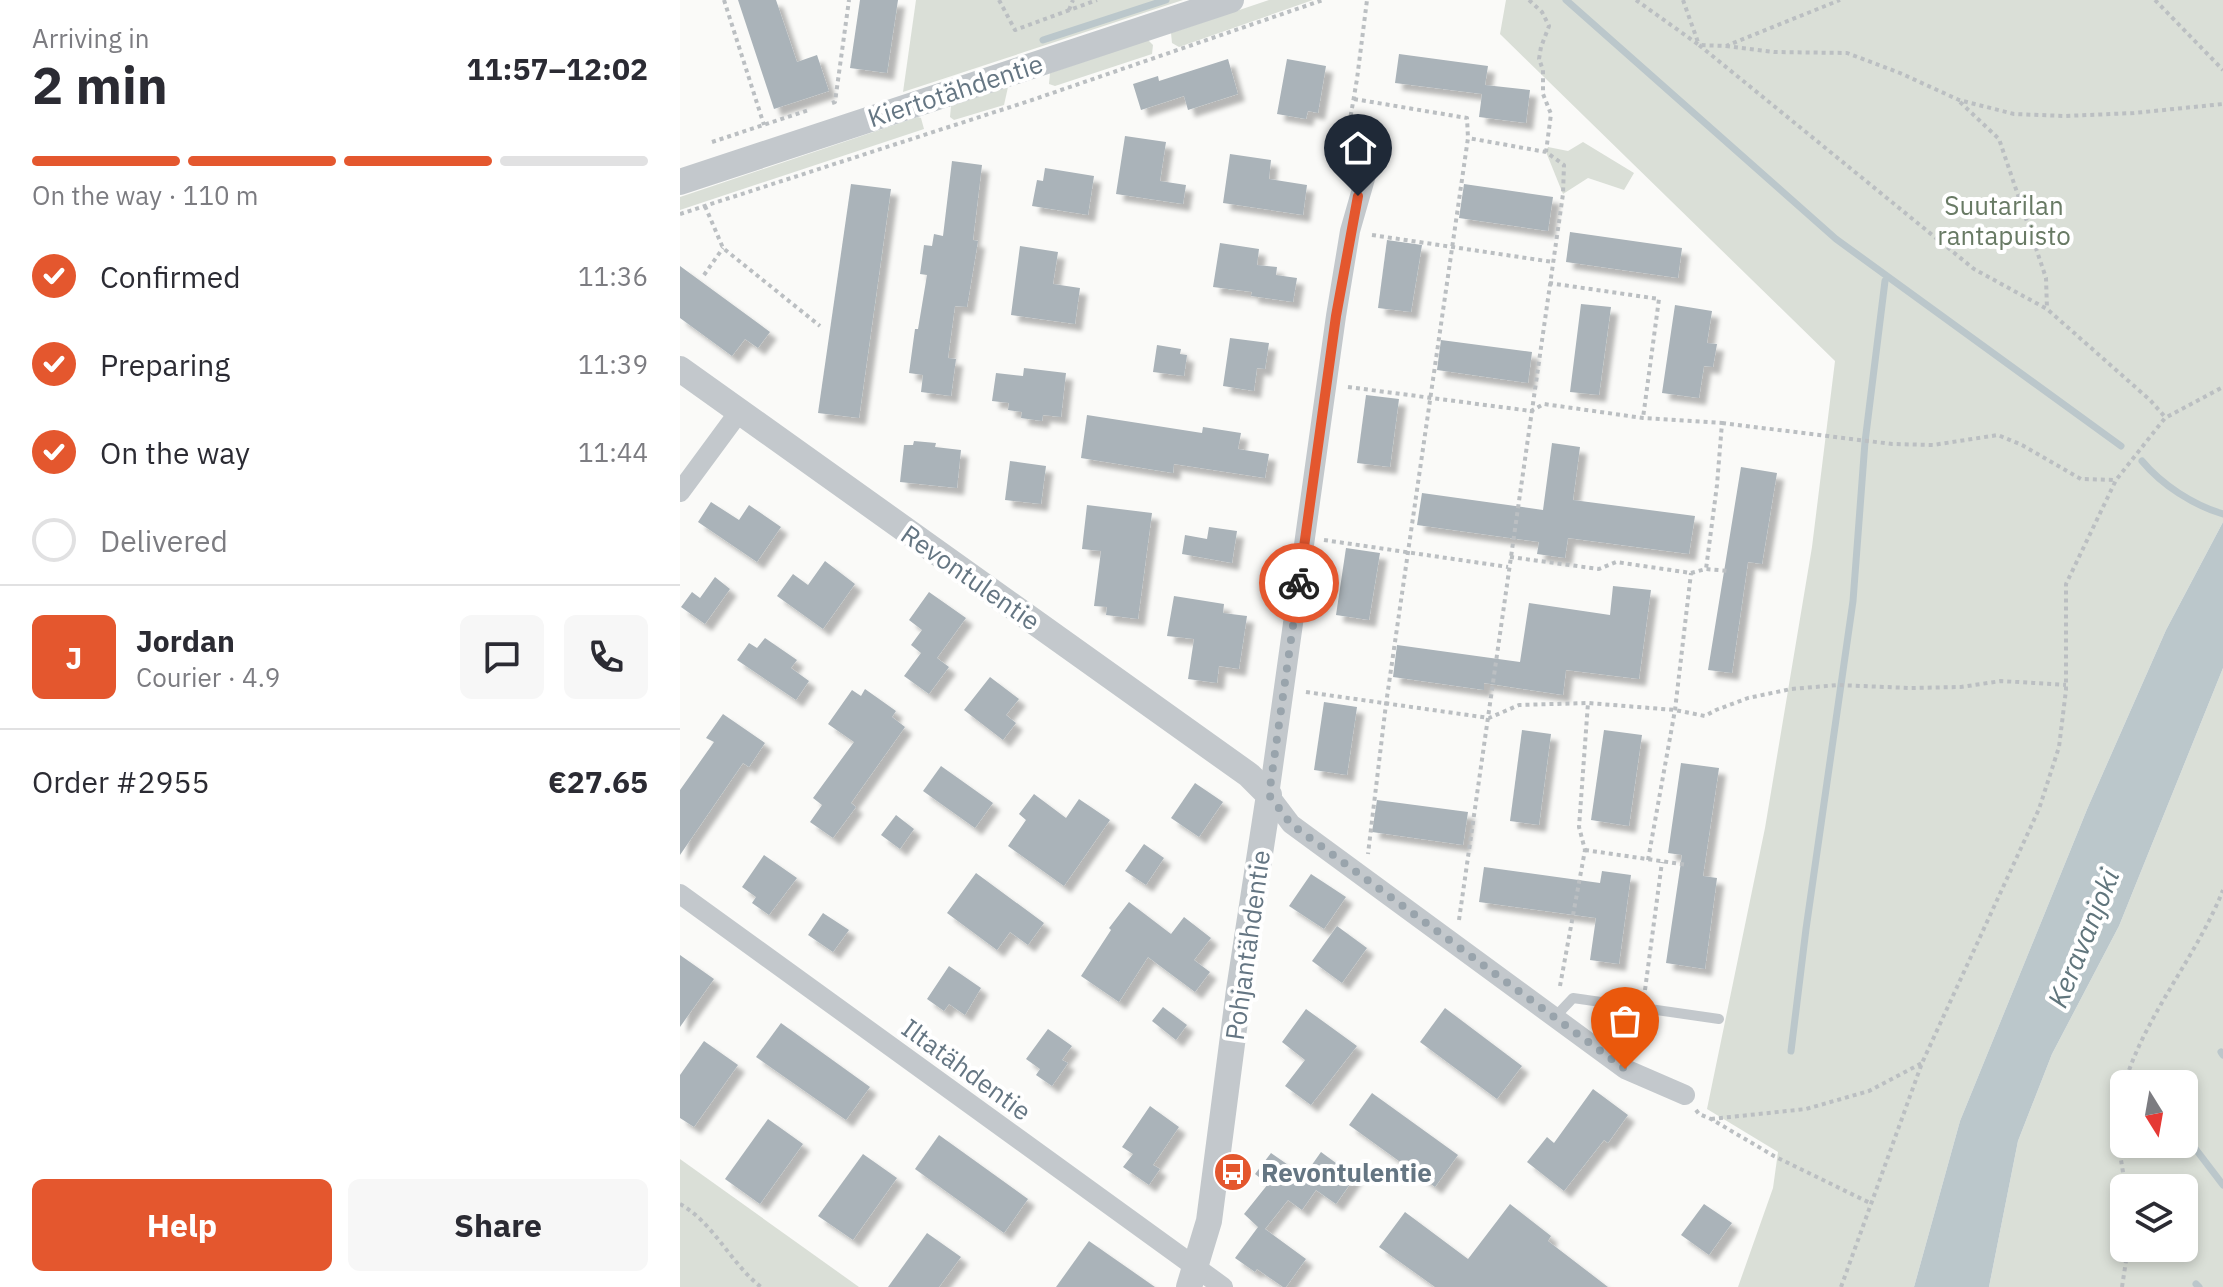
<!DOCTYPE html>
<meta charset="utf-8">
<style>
:root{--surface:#fff;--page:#f7f7f7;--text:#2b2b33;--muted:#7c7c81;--line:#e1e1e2;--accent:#e4572e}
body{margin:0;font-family:"IBM Plex Sans",sans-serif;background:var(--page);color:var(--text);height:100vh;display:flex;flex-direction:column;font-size:30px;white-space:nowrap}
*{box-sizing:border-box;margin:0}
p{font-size:26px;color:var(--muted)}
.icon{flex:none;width:44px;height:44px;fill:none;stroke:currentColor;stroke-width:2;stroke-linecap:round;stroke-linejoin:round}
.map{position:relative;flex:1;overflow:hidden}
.sheet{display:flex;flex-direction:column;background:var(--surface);width:680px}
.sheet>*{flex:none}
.needle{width:52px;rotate:169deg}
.controls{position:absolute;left:1430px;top:1070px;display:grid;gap:16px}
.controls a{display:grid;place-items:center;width:88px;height:88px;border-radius:12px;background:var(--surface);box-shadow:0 4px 12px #0003;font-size:40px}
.pin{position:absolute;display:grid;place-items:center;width:68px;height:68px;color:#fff;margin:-82px -34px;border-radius:50% 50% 50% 0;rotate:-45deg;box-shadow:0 0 8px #0007}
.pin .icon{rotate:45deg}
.courier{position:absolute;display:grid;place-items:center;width:80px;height:80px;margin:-40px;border:6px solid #e4572e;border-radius:50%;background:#fff;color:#222;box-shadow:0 2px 10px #0007}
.head em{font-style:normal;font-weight:700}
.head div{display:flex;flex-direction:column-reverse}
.head{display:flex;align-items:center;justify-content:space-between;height:136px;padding:0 32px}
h1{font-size:52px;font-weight:700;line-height:60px}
.bar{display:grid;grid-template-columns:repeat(4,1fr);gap:12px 8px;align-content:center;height:96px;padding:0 32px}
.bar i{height:10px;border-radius:6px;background:var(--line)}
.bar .active{background:var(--accent)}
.bar p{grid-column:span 4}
.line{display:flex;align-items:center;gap:20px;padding:0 32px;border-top:2px solid var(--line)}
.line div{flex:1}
.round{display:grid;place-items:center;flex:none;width:84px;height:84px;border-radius:12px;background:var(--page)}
ol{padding:0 32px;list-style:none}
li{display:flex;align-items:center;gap:24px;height:88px}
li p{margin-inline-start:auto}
li .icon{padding:8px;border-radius:50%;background:var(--accent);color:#fff;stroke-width:4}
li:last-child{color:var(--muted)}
li i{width:44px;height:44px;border:4px solid var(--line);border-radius:50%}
.primary-button{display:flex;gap:16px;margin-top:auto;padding:16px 32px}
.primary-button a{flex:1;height:92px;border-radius:12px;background:var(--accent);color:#fff;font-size:32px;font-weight:700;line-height:92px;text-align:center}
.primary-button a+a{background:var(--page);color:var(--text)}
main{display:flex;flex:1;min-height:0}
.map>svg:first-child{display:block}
.green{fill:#dadfd7;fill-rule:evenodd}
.water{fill:#bbc7cb}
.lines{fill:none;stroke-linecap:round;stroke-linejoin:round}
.stream{stroke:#bbc7cb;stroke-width:7}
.building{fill:#aab3b9;filter:url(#shadow)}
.path{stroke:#bbbfc2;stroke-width:4;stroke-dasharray:4 4;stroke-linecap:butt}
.service{stroke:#c3c8cc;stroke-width:10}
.minor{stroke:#c3c8cc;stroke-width:20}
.tertiary{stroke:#c3c8cc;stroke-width:26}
.done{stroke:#99a4ac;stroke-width:8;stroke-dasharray:0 14.4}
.route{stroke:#e4572e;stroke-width:10}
.labels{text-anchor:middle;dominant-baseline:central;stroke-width:8;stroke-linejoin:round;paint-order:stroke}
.street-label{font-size:26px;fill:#657683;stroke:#fff}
.park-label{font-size:26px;fill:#687a64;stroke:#fff}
.poi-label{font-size:26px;font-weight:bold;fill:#657683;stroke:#fff;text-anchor:start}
.water-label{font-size:28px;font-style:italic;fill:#60757c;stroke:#fff}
</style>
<main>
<section class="sheet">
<div class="head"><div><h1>2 min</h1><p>Arriving in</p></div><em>11:57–12:02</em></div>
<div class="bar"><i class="active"></i><i class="active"></i><i class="active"></i><i></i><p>On the way · 110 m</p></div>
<ol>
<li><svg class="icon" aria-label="check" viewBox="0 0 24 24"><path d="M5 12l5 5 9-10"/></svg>Confirmed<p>11:36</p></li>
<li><svg class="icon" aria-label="check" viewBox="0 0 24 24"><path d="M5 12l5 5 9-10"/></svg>Preparing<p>11:39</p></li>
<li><svg class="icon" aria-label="check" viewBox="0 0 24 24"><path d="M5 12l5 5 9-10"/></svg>On the way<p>11:44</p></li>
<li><i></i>Delivered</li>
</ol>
<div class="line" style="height:144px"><b class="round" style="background:var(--accent);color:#fff">J</b><div><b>Jordan</b><p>Courier · 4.9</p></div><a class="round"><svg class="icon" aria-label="chat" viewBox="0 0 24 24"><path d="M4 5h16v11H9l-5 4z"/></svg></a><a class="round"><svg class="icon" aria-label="phone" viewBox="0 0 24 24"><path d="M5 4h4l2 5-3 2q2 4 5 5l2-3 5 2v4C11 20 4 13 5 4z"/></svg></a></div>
<div class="line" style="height:104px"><div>Order #2955</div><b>€27.65</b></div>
<div class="primary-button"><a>Help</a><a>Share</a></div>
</section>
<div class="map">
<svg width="1543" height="1287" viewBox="0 0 1543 1287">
<defs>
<filter id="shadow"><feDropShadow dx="7" dy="7" stdDeviation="2" flood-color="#0004"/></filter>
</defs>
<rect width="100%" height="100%" fill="#fafaf8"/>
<!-- green -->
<g class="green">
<path d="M236,0h267l-280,92z"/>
<path d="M589,0h44l-134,47 -7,-4 -1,-10z"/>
<path d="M826,0h717v522l-57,108 -78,177 -128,314 -46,166h-176l35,-99 5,-36 -71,-43 58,-281 47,-281 23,-186 -335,-327z"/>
<path d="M468,40l5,5 -1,9 -97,32 -6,-2 1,-11z"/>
<path d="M328,87l-4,18 -50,15 -4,-3 1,-11z"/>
<path d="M238,117l3,1 3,11 -244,81v-13z"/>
<path d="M903,142l51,31 -10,17 -36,-12 -25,16 -17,-42 2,-5 20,4z"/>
<path d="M1543,668v619h-234l29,-146 34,-87 67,-128zM1444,1084h60v60h-60zM1444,1188h60v60h-60z"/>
<path d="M0,1159l179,128h-179z"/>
</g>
<!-- water -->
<path class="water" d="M1543,522v146l-104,258 -67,128 -34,87 -29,146h-75l46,-166 128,-314 78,-177z"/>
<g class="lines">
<!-- stream -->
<g class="stream">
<path d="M886,0l270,239 285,207"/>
<path d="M363,40l123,-40"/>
<path d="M1462,461c20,24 51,44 81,53"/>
<path d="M1111,1051l15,-122 47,-328 12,-159 20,-161"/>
<path d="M1541,1052l2,3"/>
<path d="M1511,1143l32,42"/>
<path d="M1516,1284l3,3"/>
</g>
</g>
<!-- building -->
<g class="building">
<path d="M58,0h38l21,62 20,-7 12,36 -55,18z"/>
<path d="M180,0h38l-11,73 -37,-5z"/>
<path d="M719,54l89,12 -3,19 45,5 -4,33 -47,-6 3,-23 -87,-11z"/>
<path d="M548,59l10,35 -50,16 -4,-14 -43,14 -8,-26 25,-8 1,5z"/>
<path d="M607,59l39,7 -8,47 -10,-2 -2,8 -29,-5z"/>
<path d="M445,136l41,6 -6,39 26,4 -3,19 -67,-10z"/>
<path d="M550,154l41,6 -2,19 38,6 -4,30 -80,-12z"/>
<path d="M272,161l30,4 -9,75 5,1 -11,66 -12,-1 -7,52 8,1 -5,37 -30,-4 2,-17 -14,-2 6,-44h3l9,-54 -7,-1 4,-29 8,1 2,-12 9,2z"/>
<path d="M365,168l49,8 -6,39 -56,-9 5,-26 6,1z"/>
<path d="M171,184l40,5 -32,229 -41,-5z"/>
<path d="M784,184l89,13 -5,34 -89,-13z"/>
<path d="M890,232l112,16 -4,30 -112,-16z"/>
<path d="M707,240l35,5 -11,67 -33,-4z"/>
<path d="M540,243l39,6 -2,16 20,2 -1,8 21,3 -4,24 -42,-6 1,-4 -39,-5z"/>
<path d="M340,246l38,6 -5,32 27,4 -5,36 -64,-9z"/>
<path d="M0,266l90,66 -12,16 -13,-9 -13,17 -52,-38z"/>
<path d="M901,304l30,3 -12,88 -29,-3z"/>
<path d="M995,305l37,6 -5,32 10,1 -4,23 -9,-1 -5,32 -37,-5z"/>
<path d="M550,338l39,5 -4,26 -8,-1 -3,23 -31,-5z"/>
<path d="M761,340l91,12 -4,31 -91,-13z"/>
<path d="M477,345l24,4 -1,5 7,1 -3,21 -31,-4z"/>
<path d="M344,368l42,5 -5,44 -18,-2 -1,6 -21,-3 1,-6 -14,-2 1,-7 -17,-2 4,-28 27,3z"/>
<path d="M686,395l33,4 -9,68 -33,-4z"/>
<path d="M407,415l115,18 1,-6 38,6 -3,16 31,5 -4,24 -91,-14 -1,9 -92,-15z"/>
<path d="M234,441l22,2 -1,4 26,3 -4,38 -57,-6 4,-37h9z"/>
<path d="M872,443l28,4 -7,53 122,16 -6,38 -121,-16 -3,20 -28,-4 2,-12 -122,-17 5,-32 121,17z"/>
<path d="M330,461l36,5 -5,38 -36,-4z"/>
<path d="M1061,467l36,6 -15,91 -14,-2 -16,111 -24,-3z"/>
<path d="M31,502l28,18 10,-15 32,22 -24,35 -59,-40z"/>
<path d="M407,505l65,8 -14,106 -32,-4 1,-8 -13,-1 7,-55 -19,-2z"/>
<path d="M529,527l28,4 -5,32 -50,-9 3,-19 22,4z"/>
<path d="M666,548l34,5 -11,67 -33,-5z"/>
<path d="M145,561l30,23 -32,45 -46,-33 16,-22 15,11z"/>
<path d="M35,577l15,12 -25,35 -24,-17 11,-15 8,6z"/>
<path d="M933,586l38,4 -12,89 -73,-9 -3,25 -79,-12v7l-91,-13 4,-32 123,17 9,-59 81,12z"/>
<path d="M249,592l37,26 -29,40 12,9 -20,27 -25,-18 17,-23 -10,-8 11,-15 -13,-10z"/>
<path d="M494,596l50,8 -1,9 24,3 -8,53 -20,-3 -2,17 -29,-4 6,-40 -27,-3z"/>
<path d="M85,638l32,22 -6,8 18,13 -13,19 -59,-40 12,-17 8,5z"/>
<path d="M310,677l29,22 -13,16 10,8 -13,17 -39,-30z"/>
<path d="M185,689l31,22 -4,6 13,10 -54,76 5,4 -23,31 -23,-16 12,-17 -9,-7 41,-56 -26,-18 24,-34 9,6z"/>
<path d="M644,702l33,5 -10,68 -33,-5z"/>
<path d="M43,714l42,29 -16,24 -6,-4 -63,92v-65l34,-48 -8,-4z"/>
<path d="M842,730l29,4 -12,91 -29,-4z"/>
<path d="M924,730l38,5 -13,91 -38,-6z"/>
<path d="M1001,763l38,5 -16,108 14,2 -12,91 -39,-6 16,-108 -14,-2z"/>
<path d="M261,766l52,37 -18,25 -52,-37z"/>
<path d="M515,783l28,19 -24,35 -28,-19z"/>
<path d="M354,794l32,24 13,-19 31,21 -46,66 -56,-40 18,-26 -7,-6z"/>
<path d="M697,800l91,12 -5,33 -91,-13z"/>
<path d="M216,815l18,14 -14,20 -19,-14z"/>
<path d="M464,844l20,14 -18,27 -21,-14z"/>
<path d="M84,855l33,23 -28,37 -17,-12 4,-6 -14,-10z"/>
<path d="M804,867l116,16 2,-12 29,4 -12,89 -29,-4 6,-42 -117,-16z"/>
<path d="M296,873l68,50 -16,22 -18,-13 -13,18 -50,-37z"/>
<path d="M631,874l35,23 -22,32 -35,-23z"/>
<path d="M449,902l42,32 13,-17 27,21 -17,22 16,12 -15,20 -47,-35 -29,45 -38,-26 30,-46 -2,-2z"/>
<path d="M143,913l26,17 -16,22 -25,-17z"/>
<path d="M657,926l30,22 -25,35 -30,-22z"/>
<path d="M0,955l34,24 -34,48z"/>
<path d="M269,966l32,22 -16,27 -16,-11 -5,7 -17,-12z"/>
<path d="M483,1007l24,18 -11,15 -24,-19z"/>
<path d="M765,1008l77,58 -25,33 -77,-57z"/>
<path d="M626,1009l51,37 -46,59 -26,-19 20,-26 -23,-18z"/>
<path d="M101,1023l89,64 -24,33 -90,-63z"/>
<path d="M368,1029l24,17 -10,14 6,3 -16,23 -16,-11 4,-6 -14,-10z"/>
<path d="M24,1041l34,24 -44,62 -14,-9v-43z"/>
<path d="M913,1089l35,26 -20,28 -4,-3 -40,51 -37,-29 20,-25 7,6z"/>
<path d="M692,1093l86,62 -23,32 -86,-62z"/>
<path d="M470,1106l29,21 -26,38 7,4 -11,16 -26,-18 10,-13 -11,-7z"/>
<path d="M88,1119l35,25 -43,60 -35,-25z"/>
<path d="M259,1135l89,64 -24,34 -89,-64z"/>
<path d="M641,1152l34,25 -19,27 -20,-14 -14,20 -14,-10 -23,29 41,30 -20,28h-3l-26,-18 -2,3 -20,-14 23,-31 -14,-13 24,-30 -13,-10 16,-21 33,23z"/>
<path d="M183,1154l34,24 -44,62 -35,-24z"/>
<path d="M830,1204l41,32 -3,5 60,46h-173l-56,-40 26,-35 63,47z"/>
<path d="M1024,1204l28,19 -23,32 -28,-20z"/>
<path d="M247,1233l34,24 -22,30h-51z"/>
<path d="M409,1241l66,46h-99z"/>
</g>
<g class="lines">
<!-- path -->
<g class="path">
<path d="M44,0l40,125"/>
<path d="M319,0l16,30 82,-30"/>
<path d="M849,0l13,12 7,14 -8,21 -2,12 4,11v24l8,20 -5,38"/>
<path d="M956,0l63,45 27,1 114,-46"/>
<path d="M1003,0l16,45 275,224 73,40 103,91 15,17"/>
<path d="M1475,0l68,70"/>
<path d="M389,10l4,-10"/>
<path d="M1046,46l48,6 73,1 53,20 59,27 55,14 51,2 69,-3 89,-9"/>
<path d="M674,99l113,19 1,20 -82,566 -18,150"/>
<path d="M1280,102l39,37 47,139 1,31"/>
<path d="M152,103l3,-1 14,-102"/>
<path d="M32,142l97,-32"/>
<path d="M669,163l-4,-14 12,-70 10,-79"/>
<path d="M25,206l18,42 97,78"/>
<path d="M0,214l352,-114 291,-100"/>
<path d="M692,235l181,27"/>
<path d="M24,275l19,-27"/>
<path d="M869,283l110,16 -16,119"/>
<path d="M668,387l183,24 13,-7 99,14 79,5 -5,62 -11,84"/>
<path d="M1042,423l170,21 41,1 65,-10 24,10 59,34 35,1"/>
<path d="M644,540l184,27"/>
<path d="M830,557l89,12 17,-7 75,11 15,-4 23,2"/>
<path d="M626,692l183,26 30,-13 69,-2 87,7 30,6 11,-6 32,-12 43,-9 47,-4 72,3 51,-1 40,-6 65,4"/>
<path d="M905,850l103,15"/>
<path d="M968,860l27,-150 16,-137"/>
<path d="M779,920l104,-726 1,-29 -18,-13 -78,-14"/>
<path d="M880,986l25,-136 -6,-23 9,-124"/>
<path d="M965,990l17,-128"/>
<path d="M1016,1110l3,4 12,5 63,37 98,48"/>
<path d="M1031,1119l95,-10 63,-18 53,-28"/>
<path d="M1445,1188c-2,-23 -10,-51 -7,-74 11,-81 75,-148 105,-224"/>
<path d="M0,1204c34,19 51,60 81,83"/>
<path d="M1161,1287l81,-224 117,-254 20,-62 7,-57v-106l50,-104 49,-62 58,-31"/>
<path d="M1442,1287l6,-39"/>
</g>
<!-- service -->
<path class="service" d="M876,1016l17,-18 146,21"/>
<!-- minor -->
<g class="minor">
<path d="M686,175l-16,56 -14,85 -67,479 22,29 334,245 60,26"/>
<path d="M0,492l59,-80"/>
<path d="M0,894l543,393"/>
</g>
<!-- tertiary -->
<g class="tertiary">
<path d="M0,182l551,-182"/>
<path d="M0,369l569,406 20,20 -30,195 -30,231 -20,66"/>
</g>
</g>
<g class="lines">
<!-- done -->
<path class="done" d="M619,583l-30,212 22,29 334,245"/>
<!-- route -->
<path class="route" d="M619,583l37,-267 22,-120"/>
</g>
<!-- icons -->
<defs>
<g id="bus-disc" transform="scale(2)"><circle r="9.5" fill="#e4572e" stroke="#fff"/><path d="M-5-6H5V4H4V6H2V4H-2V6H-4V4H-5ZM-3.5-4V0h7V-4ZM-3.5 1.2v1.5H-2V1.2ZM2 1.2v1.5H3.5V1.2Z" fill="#fff"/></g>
</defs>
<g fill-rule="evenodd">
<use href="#bus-disc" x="553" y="1172"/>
</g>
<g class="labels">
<!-- street labels -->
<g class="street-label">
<text transform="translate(275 90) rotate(-18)">Kiertotähdentie</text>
<text transform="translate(291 577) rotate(35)">Revontulentie</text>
<text transform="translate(567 945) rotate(-82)">Pohjantähdentie</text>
<text transform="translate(287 1069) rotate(36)">Iltatähdentie</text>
</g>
<!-- park labels -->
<g class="park-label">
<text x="1324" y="205">Suutarilan<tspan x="1324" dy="30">rantapuisto</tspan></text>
</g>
<!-- poi labels -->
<g class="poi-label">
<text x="581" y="1172">Revontulentie</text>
</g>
<!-- water labels -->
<g class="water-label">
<text transform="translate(1403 938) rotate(-68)">Keravanjoki</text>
</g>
</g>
</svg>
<div class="controls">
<a><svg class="needle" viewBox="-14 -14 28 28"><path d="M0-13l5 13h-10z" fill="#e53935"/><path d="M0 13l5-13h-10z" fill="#7c7c81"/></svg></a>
<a><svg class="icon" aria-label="layers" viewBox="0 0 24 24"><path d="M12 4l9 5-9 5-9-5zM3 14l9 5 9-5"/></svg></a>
</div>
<div class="pin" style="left:945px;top:1069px;background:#ea580c"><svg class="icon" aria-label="bag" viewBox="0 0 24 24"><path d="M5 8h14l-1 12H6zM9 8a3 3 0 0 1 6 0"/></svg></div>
<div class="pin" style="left:678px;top:196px;background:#1f2937"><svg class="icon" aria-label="home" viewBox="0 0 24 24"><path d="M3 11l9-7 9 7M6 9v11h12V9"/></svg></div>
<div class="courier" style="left:619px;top:583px"><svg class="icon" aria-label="bike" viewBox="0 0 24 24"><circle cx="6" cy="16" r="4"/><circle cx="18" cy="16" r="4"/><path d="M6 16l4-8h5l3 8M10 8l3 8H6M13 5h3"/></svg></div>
</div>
</main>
